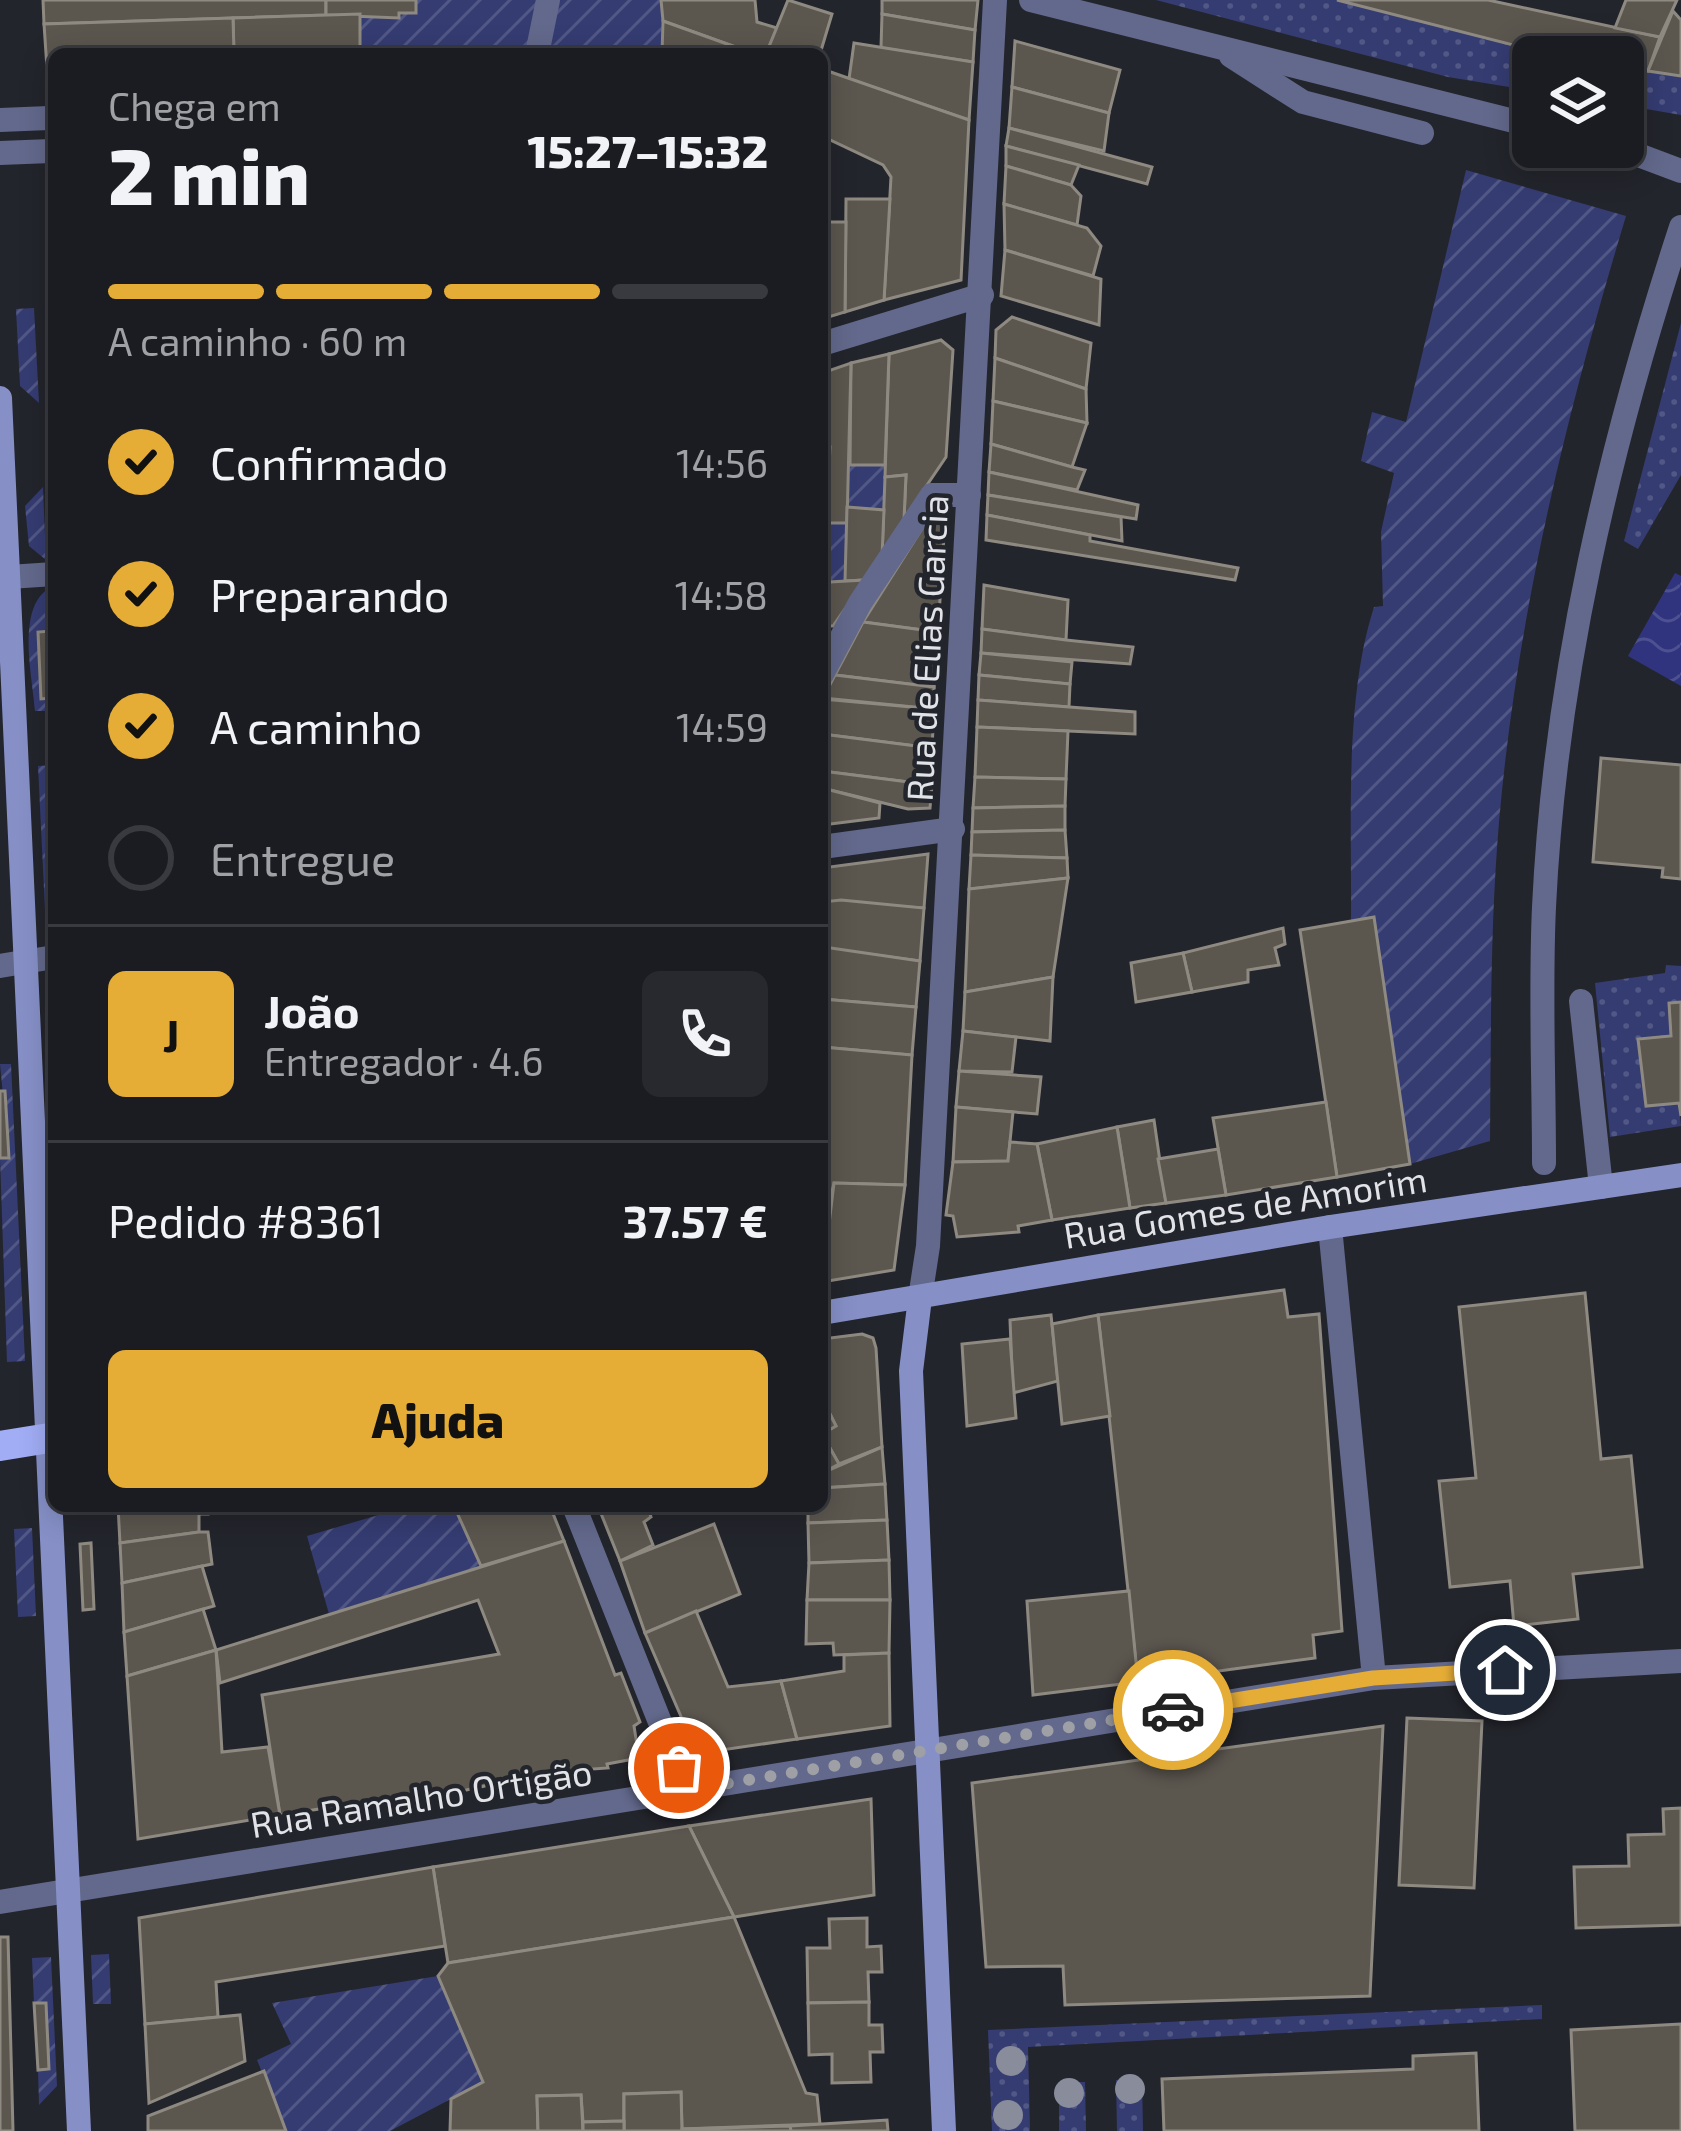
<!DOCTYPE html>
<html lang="pt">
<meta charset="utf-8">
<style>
:root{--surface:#1a1c21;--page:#27292e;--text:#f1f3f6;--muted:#9fa1a5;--line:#383a3f;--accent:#e6ad36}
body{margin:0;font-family:"Exo 2",sans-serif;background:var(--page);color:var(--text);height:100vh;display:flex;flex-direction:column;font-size:45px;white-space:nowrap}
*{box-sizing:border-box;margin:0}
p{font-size:39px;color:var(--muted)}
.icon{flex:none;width:66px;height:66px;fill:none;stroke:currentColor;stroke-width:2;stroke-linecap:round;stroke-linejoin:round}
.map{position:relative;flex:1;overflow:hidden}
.drawer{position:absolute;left:48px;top:48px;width:780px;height:1464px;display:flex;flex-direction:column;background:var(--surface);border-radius:18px;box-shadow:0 6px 30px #0003,0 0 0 3px var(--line)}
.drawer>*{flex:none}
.tools{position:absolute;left:1512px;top:36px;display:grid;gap:24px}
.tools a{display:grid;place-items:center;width:132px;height:132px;border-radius:18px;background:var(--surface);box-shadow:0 6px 30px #0003,0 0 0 3px var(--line);font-size:60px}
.pin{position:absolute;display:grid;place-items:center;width:102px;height:102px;color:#fff;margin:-51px;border:6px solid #fff;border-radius:50%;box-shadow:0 3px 12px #0007}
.courier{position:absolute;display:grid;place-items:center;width:120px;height:120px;margin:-60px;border:9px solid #e6ad36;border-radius:50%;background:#fff;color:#222;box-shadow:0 3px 15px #0007}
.overview em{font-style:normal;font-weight:800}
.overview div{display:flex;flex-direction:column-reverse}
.overview{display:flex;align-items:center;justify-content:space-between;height:204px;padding:0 60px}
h1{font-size:78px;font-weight:800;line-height:90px}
.bar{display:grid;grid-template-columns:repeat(4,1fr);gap:18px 12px;align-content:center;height:144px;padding:0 60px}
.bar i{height:15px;border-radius:9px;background:var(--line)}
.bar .current{background:var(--accent)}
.bar p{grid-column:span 4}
.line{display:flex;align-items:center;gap:30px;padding:0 60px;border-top:3px solid var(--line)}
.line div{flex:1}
.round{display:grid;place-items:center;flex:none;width:126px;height:126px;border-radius:18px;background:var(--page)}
ol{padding:0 60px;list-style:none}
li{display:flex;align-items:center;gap:36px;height:132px}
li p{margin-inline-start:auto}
li .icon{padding:12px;border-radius:50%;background:var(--accent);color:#111;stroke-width:4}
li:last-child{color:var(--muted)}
li i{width:66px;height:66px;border:6px solid var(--line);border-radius:50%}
.cta{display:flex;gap:24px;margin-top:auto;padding:24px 60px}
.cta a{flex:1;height:138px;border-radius:18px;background:var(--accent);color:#111;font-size:48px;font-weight:800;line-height:138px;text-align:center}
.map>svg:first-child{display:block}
.grass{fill:url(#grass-dots)}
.garden{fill:url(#garden-furrows)}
.water{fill:url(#water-waves)}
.building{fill:#5b564e;stroke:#8f8a81;stroke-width:3}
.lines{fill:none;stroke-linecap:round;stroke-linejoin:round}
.lane{stroke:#63698c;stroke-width:24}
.street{stroke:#63698c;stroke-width:24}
.secondary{stroke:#8690c7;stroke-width:24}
.primary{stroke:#a1adf5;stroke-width:30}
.tree{fill:#888c9b}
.done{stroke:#9ea0a6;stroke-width:12;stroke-dasharray:0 21.6}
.route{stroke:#e6ad36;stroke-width:15}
.labels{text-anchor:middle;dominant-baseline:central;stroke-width:9;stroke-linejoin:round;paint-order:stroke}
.street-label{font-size:36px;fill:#e1e3e8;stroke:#23252c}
</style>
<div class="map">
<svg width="1681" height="2131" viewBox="0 0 1681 2131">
<defs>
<pattern id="grass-dots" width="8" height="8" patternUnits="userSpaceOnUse" patternTransform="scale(3)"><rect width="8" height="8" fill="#353c72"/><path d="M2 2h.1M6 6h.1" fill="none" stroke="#525886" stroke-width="1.8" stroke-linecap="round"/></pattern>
<pattern id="garden-furrows" width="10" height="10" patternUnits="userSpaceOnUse" patternTransform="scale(3)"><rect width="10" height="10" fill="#353c72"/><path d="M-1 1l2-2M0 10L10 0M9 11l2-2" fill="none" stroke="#525886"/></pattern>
<pattern id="water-waves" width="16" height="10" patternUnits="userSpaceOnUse" patternTransform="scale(3)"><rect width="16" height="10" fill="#30347e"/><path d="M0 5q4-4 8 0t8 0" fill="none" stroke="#4e5190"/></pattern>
</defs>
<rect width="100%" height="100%" fill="#23252c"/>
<!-- grass -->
<g class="grass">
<path d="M1156,0h181l234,57h-38v34l-85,-14z"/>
<path d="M1623,66l58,10v39l-58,-10z"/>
<path d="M1681,323v152l-43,74 -14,-8z"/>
<path d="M1666,965l15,1v36l-12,2 2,32 -32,4 7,66 33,-3 2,23 -71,11 -15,-154 70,-10z"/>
<path d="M1542,2005v14l-514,28 2,84h-38l-4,-101z"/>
<path d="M1142,2079l1,52h-26l-1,-51z"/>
<path d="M1059,2082h26l1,49h-27z"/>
</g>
<!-- garden -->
<g class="garden">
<path d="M416,0h245l1,54h-302v-40l38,4z"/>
<path d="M1466,170l160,46c-60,199 -109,399 -127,606 -9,106 -8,213 -9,319l-80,23 -36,-247 -23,4c1,-98 -7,-221 23,-314l9,-1 -2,-74 13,-59 -33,-12 11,-49 34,10z"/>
<path d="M34,308l5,95 -19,-17 -4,-77z"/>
<path d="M850,465h35l-1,45 -37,-3z"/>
<path d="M43,487l3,73 -17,-14 -4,-40z"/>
<path d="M822,493h6l-2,29 21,1 -2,58 -15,2 -8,43z"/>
<path d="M48,589l2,42 -8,68 11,-1 1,13h-19c-2,-33 -19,-101 13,-122z"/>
<path d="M54,765v162l-9,-17 -7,-144z"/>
<path d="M0,1064h11l14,297 -18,1 -7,-204 9,-1z"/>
<path d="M409,1506h45l27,60 -152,48 -22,-78z"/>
<path d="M32,1528l4,88 -18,1 -4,-88z"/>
<path d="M109,1954l2,50h-18l-2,-49z"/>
<path d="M51,1957l6,129 -18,19 -1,-35 11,-2 -3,-64 -12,-1 -2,-45z"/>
<path d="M438,1976l45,106 -93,49h-104l-29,-71 34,-16 -19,-41z"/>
</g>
<!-- water -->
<path class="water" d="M1675,573l6,3v110l-53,-30z"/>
<!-- building -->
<g class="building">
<path d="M43,0h283v15l-282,9z"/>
<path d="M326,0h90v13h-17v5l-73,-3z"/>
<path d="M661,0h94l2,22 20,6 -11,26h-11l-92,-33z"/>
<path d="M788,0l44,14 -12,40h-54z"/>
<path d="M882,0h96l-3,30 -93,-16z"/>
<path d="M1337,0h151l172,37 -12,34 -25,-5v-9l-86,-6z"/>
<path d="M1626,0h51l-17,37 -45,-9z"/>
<path d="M1673,11l8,9v56l-33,-5z"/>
<path d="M360,14v40h-126l-1,-36z"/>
<path d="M882,14l93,16 -2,32 -92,-14z"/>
<path d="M233,18l1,36h-180v44h-5l-5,-74z"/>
<path d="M663,21l92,33h-93z"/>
<path d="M1015,41l105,29 -11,43 -97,-26z"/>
<path d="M854,43l119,19 -4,58 -120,-41z"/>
<path d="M822,69l147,51 -8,160 -77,20 7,-123 -8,-12 -61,-29z"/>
<path d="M1012,87l97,26 -5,38 -95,-23z"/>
<path d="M1009,128l143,39 -5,17 -141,-38z"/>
<path d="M1006,146l73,19 -8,20 -65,-19z"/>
<path d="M1006,166l65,19 10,11 -4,29 -73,-21z"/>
<path d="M846,199h44l-6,101 -39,12z"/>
<path d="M1004,204l83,24 14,18 -8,30 -88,-26z"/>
<path d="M822,222h24l-1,90 -23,7z"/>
<path d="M1005,250l96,29 -2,46 -98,-29z"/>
<path d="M1012,317l79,26 -5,46 -91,-31 1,-28z"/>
<path d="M941,340l12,10 -7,107 -42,62 2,-44 -21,2 4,-123z"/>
<path d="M889,354l-4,111h-35l1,-102z"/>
<path d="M995,358l91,31 1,34 -94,-22z"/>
<path d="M851,363l-4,160h-21l4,-76h-8v-74z"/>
<path d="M993,401l94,22 -15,44 -81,-23z"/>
<path d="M991,444l81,23 13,3 -8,20 -88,-18z"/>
<path d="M989,472l149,33 -2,14 -148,-24z"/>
<path d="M906,475l-2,44 -22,37 3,-79z"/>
<path d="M988,495l133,22 1,24 -135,-26z"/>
<path d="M847,507l37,3 -2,46 -17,24 -20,1z"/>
<path d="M987,515l103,20v6l148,27 -3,12 -249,-40z"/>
<path d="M934,520l8,4 2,11 -6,97 -75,-10 62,-98z"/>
<path d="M865,580l-32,46h-11l8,-44z"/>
<path d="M984,585l84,15 -2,40 -84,-11z"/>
<path d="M863,622l75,10 -4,55 -99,-12z"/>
<path d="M982,629l84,11 67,7 -3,17 -149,-11z"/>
<path d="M50,631l3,67 -12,1 -3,-67z"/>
<path d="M981,653l91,9 -2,22 -91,-9z"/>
<path d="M835,675l99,12v22l-111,-11z"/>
<path d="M979,675l91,9 -1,23 -91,-7z"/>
<path d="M822,699l112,10 -2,39 -110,-14z"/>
<path d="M978,700l157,12v22l-158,-7z"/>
<path d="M977,727l91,4 -2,48 -91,-2z"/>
<path d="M822,734l110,14v37l-110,-14z"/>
<path d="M1601,758l80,7v114l-19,-2 1,-9 -70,-6z"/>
<path d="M822,771l110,14 -2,23 -22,1 -86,-21z"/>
<path d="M975,777l91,2 -1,27 -92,2z"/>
<path d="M822,788l58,15 -1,15 -57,7z"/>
<path d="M1065,806v24l-93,2 1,-24z"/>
<path d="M1065,830l2,28 -96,-3 1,-23z"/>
<path d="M928,854l-4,54 -102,-6v-34z"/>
<path d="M971,855l96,3 1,20 -99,11z"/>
<path d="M1068,878l-15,99 -88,15 4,-103z"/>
<path d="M841,900l83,8 -4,53 -98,-13v-46z"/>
<path d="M1374,917l36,247 -73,13 -37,-247z"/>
<path d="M1283,928l2,16 -10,4 4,17 -31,5v12l-56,10 -9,-39z"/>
<path d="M824,947l96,14 -4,46 -94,-8z"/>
<path d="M1183,953l9,39 -56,10 -5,-39z"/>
<path d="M1053,977l-3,64 -87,-10 2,-39z"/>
<path d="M822,999l94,8 -4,48 -90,-8z"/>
<path d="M1681,1002v114l-2,-13 -33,3 -8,-67 33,-3 -2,-33z"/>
<path d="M963,1031l53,6 -4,35 -53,-1z"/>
<path d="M822,1047l90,8 -7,130 -71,-2 -4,17 -8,-1z"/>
<path d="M959,1071l82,6 -4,37 -81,-7z"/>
<path d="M0,1091h5l4,67h-9z"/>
<path d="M1326,1102l11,75 -111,18 -13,-77z"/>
<path d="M956,1107l57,5 -5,49 -55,1z"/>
<path d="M1154,1120l12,83 -36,5 -13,-81z"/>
<path d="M1117,1127l13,81 -78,12 -15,-76z"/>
<path d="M1010,1142l27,2 15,76 -34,6 1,6 -62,5 -4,-21 -7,-1 7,-53 55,-1z"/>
<path d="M1218,1149l8,46 -60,8 -8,-44z"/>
<path d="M834,1183l71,2 -11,85 -72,12z"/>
<path d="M822,1199l8,1 -8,83z"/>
<path d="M1284,1290l4,27 31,-3 23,317 -29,4 2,23 -177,24 -40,-367z"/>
<path d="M1585,1293l16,166 30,-3 11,111 -69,7 5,45 -64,7 -4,-45 -60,6 -11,-106 37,-3 -17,-171z"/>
<path d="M1051,1315l7,66 -45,12 -3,-73z"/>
<path d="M1098,1315l12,101 -48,8 -10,-100z"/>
<path d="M862,1334l11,4 3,10 6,99 -43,17 -17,-30 14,-8 -14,-28v-59z"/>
<path d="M1010,1339l6,79 -49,8 -5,-82z"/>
<path d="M822,1398l14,28 -14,8 17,30 -17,9z"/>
<path d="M882,1447l3,37 -63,4v-15z"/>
<path d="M885,1484l2,36 -79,3v-17h14v-18z"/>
<path d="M118,1506h90v8h-9v18l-79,11z"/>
<path d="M454,1506h96l14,35 -83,25z"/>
<path d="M598,1506h49l4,11 -7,5 9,23 -33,16z"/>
<path d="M887,1520l2,40 -80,3 -1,-40z"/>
<path d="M714,1524l26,70 -95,39 -25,-72z"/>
<path d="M199,1532h9l4,32 -90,19 -2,-40z"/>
<path d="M564,1541l51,134 6,-2 19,49 -6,4 5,32 -32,6 1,4 -58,4 -93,20 -1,-4 -77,17 -1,-5 -98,15 -18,-120 237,-41 -21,-54 -258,83 -4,-33z"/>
<path d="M91,1543l3,66 -11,1 -3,-66z"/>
<path d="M889,1560l1,40h-83l2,-37z"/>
<path d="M202,1566l12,40 -90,26 -2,-49z"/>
<path d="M1129,1591l9,91 -105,13 -6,-94z"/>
<path d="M807,1600h83l-1,53 -55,2 -1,-12 -27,1z"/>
<path d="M203,1609l13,41 -89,26 -3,-44z"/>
<path d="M696,1611l32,76 53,-6 16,58 -89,13 -16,-10 -47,-109z"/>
<path d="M216,1650l6,102 46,-5 12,68 -142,24 -11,-163z"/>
<path d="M889,1653l1,73 -93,13 -16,-58 63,-10v-16z"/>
<path d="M1407,1718l75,3 -8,167 -75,-3z"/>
<path d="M1383,1726l-13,270 -305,9 -2,-39 -77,1 -14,-184z"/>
<path d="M871,1799l3,96 -140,22 -45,-91z"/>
<path d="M1681,1808v117l-105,3 -2,-61 55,-1 -1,-31 36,-1 -1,-25z"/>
<path d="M689,1826l45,91 -286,46 -15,-96z"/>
<path d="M433,1867l12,79 -229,36 2,35 -73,7 -6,-106z"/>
<path d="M734,1917l72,176 11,2 3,29 -138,5 -1,-37 -57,2v27l-41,1 -2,-27 -44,1 1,35h-88l1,-32 32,-17 -45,-106 10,-13z"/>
<path d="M867,1918v29l14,-1 1,26h-14l1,30 -61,1 -1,-55h23l-1,-29z"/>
<path d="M0,1937h8l5,194h-13z"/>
<path d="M869,2002v23h13l1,27h-13l1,30 -39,1v-29l-23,1 -1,-52z"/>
<path d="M34,2003h12l3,66 -11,1z"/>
<path d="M240,2015l5,46 -96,42 -4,-79z"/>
<path d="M1681,2024v107h-106l-4,-101z"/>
<path d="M1476,2053l3,78h-315l-2,-52 251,-10v-13z"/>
<path d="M264,2071l22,60h-138v-15z"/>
<path d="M681,2092l1,39h-58v-37z"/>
<path d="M581,2095l2,36h-45l-1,-35z"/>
<path d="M887,2120l1,11h-97l-1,-5z"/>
<path d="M624,2121v10h-41v-9z"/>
<path d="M790,2126l1,5h-109v-2z"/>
</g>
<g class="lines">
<!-- lane -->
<g class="lane">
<path d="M1231,56l72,46 119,31"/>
<path d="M1581,1001l20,186"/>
</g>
<!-- street -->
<g class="street">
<path d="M1031,0l502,126"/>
<path d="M537,54l11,-54"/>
<path d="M0,120l49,-2"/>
<path d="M1617,147l64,24"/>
<path d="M0,153l51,-2"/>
<path d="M822,344l160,-49"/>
<path d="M9,577l45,-3"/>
<path d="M822,674l38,-71 72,-108h37"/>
<path d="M822,847l131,-18"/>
<path d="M0,966l54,-9"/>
<path d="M1544,1163c0,-85 -4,-171 0,-256 11,-232 65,-460 137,-680"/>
<path d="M1330,1227l44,451"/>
<path d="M920,1298l8,-52 67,-1246"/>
<path d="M574,1506l113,284"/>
<path d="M0,1902l1374,-224 307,-17"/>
</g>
<!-- secondary -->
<g class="secondary">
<path d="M0,398l79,1733"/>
<path d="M920,1298l-9,73 33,760"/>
<path d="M822,1313l508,-86 351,-52"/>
</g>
<!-- primary -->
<path class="primary" d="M0,1446l49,-8"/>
</g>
<!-- trees -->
<g class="tree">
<circle cx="1011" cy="2061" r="15"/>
<circle cx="1130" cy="2089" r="15"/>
<circle cx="1069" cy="2093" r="15"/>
<circle cx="1008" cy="2115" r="15"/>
</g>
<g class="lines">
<!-- done -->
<path class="done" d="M679,1768l8,22 486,-80"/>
<!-- route -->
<path class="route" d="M1173,1710l200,-32 132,-8"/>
</g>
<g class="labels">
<!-- street labels -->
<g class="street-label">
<text transform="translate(926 648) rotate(-87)">Rua de Elias Garcia</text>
<text transform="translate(1245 1206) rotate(-9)">Rua Gomes de Amorim</text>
<text transform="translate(421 1797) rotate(-9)">Rua Ramalho Ortigão</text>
</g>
</g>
</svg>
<div class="tools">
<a><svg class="icon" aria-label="layers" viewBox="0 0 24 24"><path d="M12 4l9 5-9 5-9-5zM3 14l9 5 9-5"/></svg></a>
</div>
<div class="pin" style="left:679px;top:1768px;background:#ea580c"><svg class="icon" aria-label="bag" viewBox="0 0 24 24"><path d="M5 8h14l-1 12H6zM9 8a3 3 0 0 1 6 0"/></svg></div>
<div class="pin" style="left:1505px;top:1670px;background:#1f2937"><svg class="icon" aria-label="home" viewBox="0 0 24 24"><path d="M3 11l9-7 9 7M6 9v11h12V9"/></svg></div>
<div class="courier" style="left:1173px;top:1710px"><svg class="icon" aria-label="car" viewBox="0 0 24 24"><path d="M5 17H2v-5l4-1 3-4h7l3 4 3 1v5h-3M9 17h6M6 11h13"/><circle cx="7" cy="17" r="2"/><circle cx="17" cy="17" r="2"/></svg></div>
<section class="drawer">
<div class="overview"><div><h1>2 min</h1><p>Chega em</p></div><em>15:27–15:32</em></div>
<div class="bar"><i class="current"></i><i class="current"></i><i class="current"></i><i></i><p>A caminho · 60 m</p></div>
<ol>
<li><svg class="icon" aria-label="check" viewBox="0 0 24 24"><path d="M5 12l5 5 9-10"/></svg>Confirmado<p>14:56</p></li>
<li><svg class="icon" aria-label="check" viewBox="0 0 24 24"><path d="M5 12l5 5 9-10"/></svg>Preparando<p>14:58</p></li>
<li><svg class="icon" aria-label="check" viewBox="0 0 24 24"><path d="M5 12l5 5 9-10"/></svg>A caminho<p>14:59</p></li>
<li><i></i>Entregue</li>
</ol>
<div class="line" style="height:216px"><b class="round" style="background:var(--accent);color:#111">J</b><div><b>João</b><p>Entregador · 4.6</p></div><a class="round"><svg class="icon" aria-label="phone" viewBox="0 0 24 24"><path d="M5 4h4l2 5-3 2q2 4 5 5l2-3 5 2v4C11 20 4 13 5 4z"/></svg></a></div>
<div class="line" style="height:156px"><div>Pedido #8361</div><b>37.57 €</b></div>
<div class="cta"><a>Ajuda</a></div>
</section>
</div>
